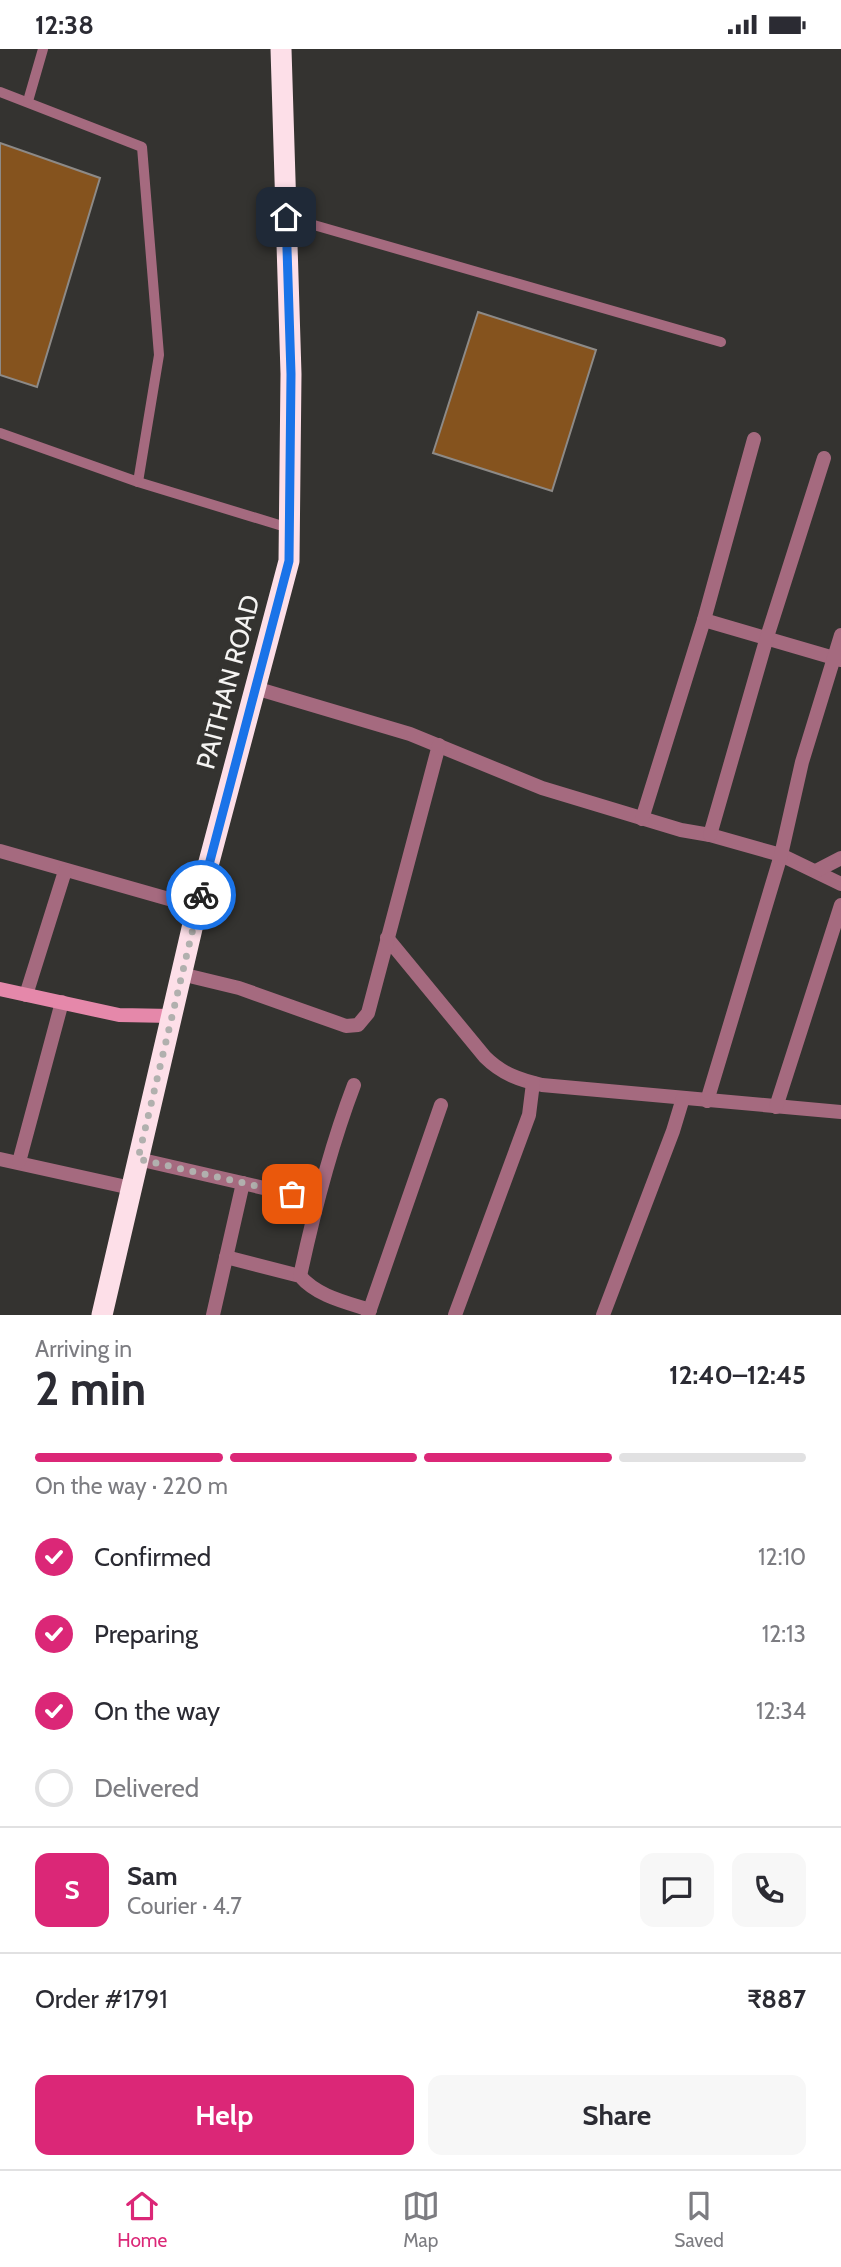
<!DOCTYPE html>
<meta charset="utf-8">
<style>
:root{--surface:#fff;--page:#f7f7f7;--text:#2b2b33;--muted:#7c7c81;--line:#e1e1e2;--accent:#db2777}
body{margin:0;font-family:Cabin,sans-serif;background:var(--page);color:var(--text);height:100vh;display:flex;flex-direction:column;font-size:26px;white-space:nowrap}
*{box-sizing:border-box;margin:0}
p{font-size:23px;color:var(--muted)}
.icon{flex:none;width:38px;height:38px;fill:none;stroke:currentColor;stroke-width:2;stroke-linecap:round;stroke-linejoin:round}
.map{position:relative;height:1266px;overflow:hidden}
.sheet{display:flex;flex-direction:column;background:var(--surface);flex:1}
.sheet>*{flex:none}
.pin{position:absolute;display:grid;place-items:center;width:60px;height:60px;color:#fff;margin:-30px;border-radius:14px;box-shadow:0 4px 10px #0006}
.courier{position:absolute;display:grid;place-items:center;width:70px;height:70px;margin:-35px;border:5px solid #1a73e8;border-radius:50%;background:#fff;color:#222;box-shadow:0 2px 9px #0007}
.overview em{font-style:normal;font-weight:700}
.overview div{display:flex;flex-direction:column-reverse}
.overview{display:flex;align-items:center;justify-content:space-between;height:119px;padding:0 35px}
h1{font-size:46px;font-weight:700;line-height:52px}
.bar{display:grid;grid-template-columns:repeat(4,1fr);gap:10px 7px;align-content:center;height:84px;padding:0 35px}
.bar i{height:9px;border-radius:5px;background:var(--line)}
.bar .on{background:var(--accent)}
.bar p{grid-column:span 4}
.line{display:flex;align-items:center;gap:18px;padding:0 35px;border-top:2px solid var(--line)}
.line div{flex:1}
.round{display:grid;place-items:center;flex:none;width:74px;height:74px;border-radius:14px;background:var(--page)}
ol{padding:0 35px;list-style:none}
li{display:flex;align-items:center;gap:21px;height:77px}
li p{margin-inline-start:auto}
li .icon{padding:7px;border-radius:50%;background:var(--accent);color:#fff;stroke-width:4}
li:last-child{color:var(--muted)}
li i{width:38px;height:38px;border:4px solid var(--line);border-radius:50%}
.action{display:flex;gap:14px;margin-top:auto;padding:14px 35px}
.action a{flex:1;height:80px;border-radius:14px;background:var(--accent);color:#fff;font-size:28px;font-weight:700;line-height:80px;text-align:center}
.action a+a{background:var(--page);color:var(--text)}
.status{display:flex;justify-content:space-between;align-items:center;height:49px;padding:0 35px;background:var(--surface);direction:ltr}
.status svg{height:19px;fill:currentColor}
.tab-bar{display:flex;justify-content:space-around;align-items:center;height:98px;border-top:2px solid var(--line);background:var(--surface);font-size:19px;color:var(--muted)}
.tab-bar a{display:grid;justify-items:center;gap:4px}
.tab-bar .on{color:var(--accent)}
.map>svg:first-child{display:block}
.building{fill:#85531e;stroke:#8d8a87;stroke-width:2}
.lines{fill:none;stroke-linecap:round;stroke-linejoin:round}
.lane{stroke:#a56a7f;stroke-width:10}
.street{stroke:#a56a7f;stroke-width:14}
.secondary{stroke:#e588aa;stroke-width:14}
.highway{stroke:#fddfe8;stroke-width:21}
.done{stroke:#b1b0ae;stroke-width:7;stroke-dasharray:0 12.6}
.route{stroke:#1a73e8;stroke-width:9}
.labels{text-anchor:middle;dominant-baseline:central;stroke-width:6;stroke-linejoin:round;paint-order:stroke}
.street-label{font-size:26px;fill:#f5f4f2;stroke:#343330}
</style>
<div class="status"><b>12:38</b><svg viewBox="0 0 49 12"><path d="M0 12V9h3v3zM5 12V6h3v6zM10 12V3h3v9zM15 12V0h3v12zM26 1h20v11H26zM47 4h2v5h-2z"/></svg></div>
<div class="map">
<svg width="841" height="1266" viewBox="0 0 841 1266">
<rect width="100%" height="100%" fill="#343330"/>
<!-- building -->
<g class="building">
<path d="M0,94l100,35 -63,209 -37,-12z"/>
<path d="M478,263l118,38 -44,141 -119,-38z"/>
</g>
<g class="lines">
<!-- lane -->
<g class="lane">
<path d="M0,43l142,55 17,208 -21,127"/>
<path d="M28,52l15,-52"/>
<path d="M286,168l435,125"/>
<path d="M0,384l138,49 151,46"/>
</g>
<!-- street -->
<g class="street">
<path d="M704,571l137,40"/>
<path d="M255,639l155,46 132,54 139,42 29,5 71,20 60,29"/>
<path d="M642,770l62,-199 50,-181"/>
<path d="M710,786l57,-198 57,-179"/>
<path d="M0,802l197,56"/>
<path d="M816,822l25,-13"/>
<path d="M387,889l98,119c17,17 35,23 57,28l299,27"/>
<path d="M181,925l58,14 107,38 12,-1 10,-12 71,-268"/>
<path d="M26,946l39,-124"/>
<path d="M707,1052l74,-246 21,-93 39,-127"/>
<path d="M776,1058l65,-202"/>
<path d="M0,1110l131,29"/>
<path d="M138,1110l178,41"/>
<path d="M19,1113l43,-160"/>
<path d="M226,1208l74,19c17,20 45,26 70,34"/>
<path d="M300,1227c14,-65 30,-128 54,-191"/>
<path d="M213,1266l30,-132"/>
<path d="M368,1266l73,-210"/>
<path d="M455,1266l74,-200 4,-32"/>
<path d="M603,1266l70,-184 10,-33"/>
</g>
<!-- secondary -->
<path class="secondary" d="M0,940l119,26 53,1"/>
<!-- highway -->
<path class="highway" d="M102,1266l95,-408 92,-346 2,-187 -10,-325"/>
</g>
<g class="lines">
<!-- done -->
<path class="done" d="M201,846l-63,264 154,35"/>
<!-- route -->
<path class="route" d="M201,846l88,-334 2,-187 -5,-157"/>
</g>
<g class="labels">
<!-- street labels -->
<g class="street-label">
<text transform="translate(228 633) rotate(-75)">PAITHAN ROAD</text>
</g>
</g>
</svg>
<div class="pin" style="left:292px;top:1145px;background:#ea580c"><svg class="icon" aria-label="bag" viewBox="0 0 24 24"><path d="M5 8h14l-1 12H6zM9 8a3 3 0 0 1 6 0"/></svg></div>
<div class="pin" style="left:286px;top:168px;background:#1f2937"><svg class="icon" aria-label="home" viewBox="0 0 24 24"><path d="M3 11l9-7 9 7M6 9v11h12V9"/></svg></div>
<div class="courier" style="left:201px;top:846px"><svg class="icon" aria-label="bike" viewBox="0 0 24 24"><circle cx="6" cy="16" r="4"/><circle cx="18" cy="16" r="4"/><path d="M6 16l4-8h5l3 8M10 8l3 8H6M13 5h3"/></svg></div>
</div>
<section class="sheet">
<div class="overview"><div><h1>2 min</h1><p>Arriving in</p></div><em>12:40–12:45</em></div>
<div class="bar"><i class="on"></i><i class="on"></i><i class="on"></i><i></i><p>On the way · 220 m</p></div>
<ol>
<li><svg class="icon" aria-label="check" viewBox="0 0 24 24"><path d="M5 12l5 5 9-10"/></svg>Confirmed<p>12:10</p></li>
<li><svg class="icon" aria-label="check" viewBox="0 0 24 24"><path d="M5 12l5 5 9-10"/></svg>Preparing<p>12:13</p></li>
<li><svg class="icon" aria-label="check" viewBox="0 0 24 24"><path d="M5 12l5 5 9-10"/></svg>On the way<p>12:34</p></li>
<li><i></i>Delivered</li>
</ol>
<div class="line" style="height:126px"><b class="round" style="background:var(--accent);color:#fff">S</b><div><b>Sam</b><p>Courier · 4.7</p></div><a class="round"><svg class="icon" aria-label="chat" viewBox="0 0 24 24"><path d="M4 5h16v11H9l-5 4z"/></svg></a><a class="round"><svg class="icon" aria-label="phone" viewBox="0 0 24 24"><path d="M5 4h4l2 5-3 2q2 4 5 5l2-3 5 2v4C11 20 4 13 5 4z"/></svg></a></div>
<div class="line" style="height:91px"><div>Order #1791</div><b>₹887</b></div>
<div class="action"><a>Help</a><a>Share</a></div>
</section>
<nav class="tab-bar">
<a class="on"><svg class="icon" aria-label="home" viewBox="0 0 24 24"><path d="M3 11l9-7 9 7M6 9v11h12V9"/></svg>Home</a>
<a><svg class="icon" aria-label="map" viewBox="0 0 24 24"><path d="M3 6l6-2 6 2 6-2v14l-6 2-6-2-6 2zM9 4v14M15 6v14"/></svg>Map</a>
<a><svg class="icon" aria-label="saved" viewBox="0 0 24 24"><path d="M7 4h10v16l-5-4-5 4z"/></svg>Saved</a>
</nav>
